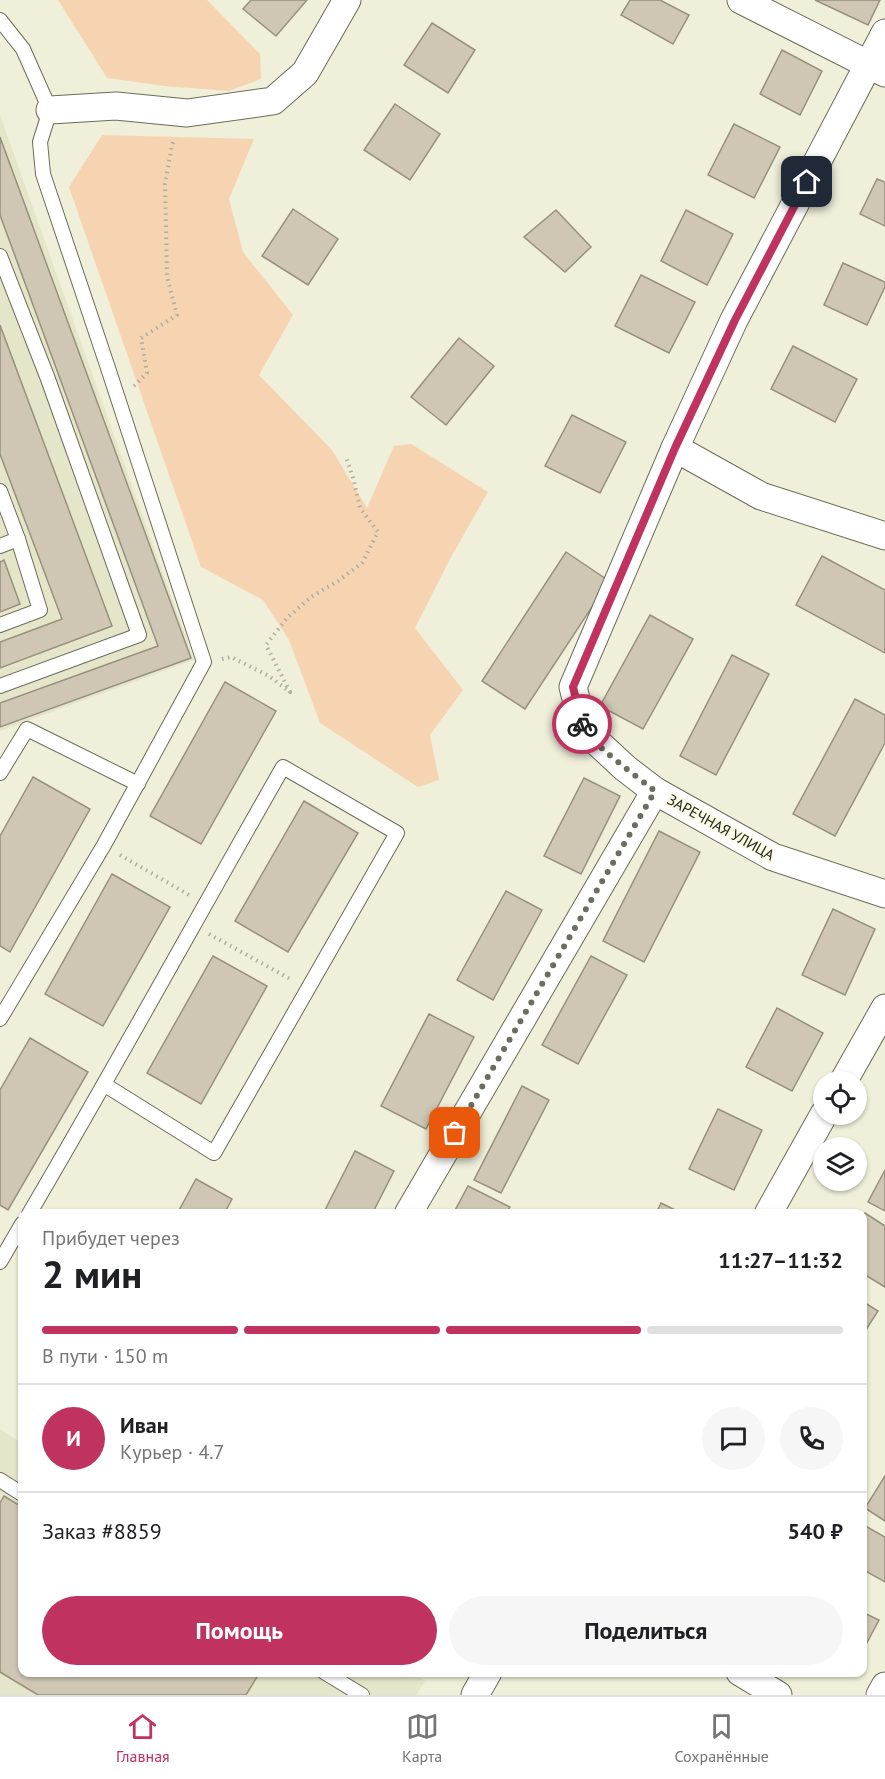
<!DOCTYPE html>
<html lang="ru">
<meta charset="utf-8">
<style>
:root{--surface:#fff;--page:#f6f6f6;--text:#202124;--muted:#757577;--line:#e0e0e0;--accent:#c03260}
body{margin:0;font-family:"PT Sans",sans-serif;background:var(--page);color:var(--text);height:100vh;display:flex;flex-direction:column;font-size:22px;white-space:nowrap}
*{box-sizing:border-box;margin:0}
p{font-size:20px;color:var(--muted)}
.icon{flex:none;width:33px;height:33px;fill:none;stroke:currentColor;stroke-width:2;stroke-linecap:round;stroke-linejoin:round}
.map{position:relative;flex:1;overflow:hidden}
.panel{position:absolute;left:18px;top:1209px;width:849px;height:468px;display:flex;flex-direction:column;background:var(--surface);border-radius:12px;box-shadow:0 2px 4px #0004}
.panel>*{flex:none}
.controls{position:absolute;left:813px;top:1071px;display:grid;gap:12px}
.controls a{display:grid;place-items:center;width:54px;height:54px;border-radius:50%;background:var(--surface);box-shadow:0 2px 4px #0004;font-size:30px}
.pin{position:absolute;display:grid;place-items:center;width:51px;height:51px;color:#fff;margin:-26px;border-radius:12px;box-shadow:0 3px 9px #0006}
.courier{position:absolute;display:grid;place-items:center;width:60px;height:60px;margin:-30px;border:4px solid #c03260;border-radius:50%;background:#fff;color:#222;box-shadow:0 2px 8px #0007}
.head em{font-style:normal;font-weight:600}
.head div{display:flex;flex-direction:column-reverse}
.head{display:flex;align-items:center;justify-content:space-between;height:102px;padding:0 24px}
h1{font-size:39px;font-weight:600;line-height:45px}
.bar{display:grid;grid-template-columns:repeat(4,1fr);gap:9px 6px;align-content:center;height:72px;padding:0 24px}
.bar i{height:8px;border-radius:4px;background:var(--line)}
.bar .current{background:var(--accent)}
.bar p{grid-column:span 4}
.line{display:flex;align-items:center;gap:15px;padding:0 24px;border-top:2px solid var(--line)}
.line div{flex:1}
.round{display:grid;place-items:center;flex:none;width:63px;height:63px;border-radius:32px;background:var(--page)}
.primary-button{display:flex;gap:12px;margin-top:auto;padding:12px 24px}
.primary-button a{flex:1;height:69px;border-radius:36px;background:var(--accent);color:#fff;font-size:24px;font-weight:600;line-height:69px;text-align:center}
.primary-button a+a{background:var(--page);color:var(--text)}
.dock{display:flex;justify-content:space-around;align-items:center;height:84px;border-top:2px solid var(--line);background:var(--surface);font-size:16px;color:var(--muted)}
.dock a{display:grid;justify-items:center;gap:3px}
.dock .current{color:var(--accent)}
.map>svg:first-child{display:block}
.built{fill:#e5e6c9}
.green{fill:#f7d4b1}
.building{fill:#cfc7b4;stroke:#98907e;stroke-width:1.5}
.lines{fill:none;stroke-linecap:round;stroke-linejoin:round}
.lane-casing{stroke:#6c6c5a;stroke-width:16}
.street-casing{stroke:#6c6c5a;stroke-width:29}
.path{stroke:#aeae9d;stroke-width:4;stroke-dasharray:1.5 4.5;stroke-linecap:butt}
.lane{stroke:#fff;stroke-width:14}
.street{stroke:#fff;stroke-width:27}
.done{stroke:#6c6c60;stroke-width:6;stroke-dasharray:0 10.8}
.route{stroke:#c03260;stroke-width:8}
.labels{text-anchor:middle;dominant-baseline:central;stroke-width:5;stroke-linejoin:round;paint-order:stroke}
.street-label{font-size:15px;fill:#26261e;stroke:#fcfce7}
</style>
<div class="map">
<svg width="885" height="1695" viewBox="0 0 885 1695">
<rect width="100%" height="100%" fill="#efefda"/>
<!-- built -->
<g class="built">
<path d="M0,115l194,545 -194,71z"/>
<path d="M0,1429l22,14v229l389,1 14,8 -9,14h-416z"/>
</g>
<!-- green -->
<g class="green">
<path d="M58,0h149l53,54 1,25 -32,12 -65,-5 -57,-8z"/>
<path d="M102,135l152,4 -25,60 14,53 50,63 -34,60 73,75 35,58 27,-62 17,-2 77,48 -38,67 -35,69 48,62 -33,45 9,45 -21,7 -98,-64 -31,-83 -26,-40 -62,-33 -132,-380z"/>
</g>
<!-- building -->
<g class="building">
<path d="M251,0h56l-31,36 -33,-27z"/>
<path d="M630,0h30l29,15 -16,29 -52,-29z"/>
<path d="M815,0h65l-12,25z"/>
<path d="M432,23l43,27 -27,43 -44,-28z"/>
<path d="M782,50l40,21 -22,44 -40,-21z"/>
<path d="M395,104l45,30 -30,46 -46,-30z"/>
<path d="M734,124l46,23 -26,51 -46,-23z"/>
<path d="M0,137l191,521 -191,69v-24l158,-57 -158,-431z"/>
<path d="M877,179l8,3v44l-25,-12z"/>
<path d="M293,209l45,30 -30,46 -46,-29z"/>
<path d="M556,210l35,37 -26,25 -41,-35z"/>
<path d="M686,210l47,24 -26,51 -46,-24z"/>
<path d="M843,263l42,19v5l-18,38 -43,-20z"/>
<path d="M641,275l54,27 -26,51 -54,-27z"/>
<path d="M0,325l112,301 -112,42v-26l62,-23 -62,-165z"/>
<path d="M459,338l35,28 -48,59 -35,-28z"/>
<path d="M793,346l64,33 -22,43 -64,-33z"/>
<path d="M572,415l54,27 -26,51 -55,-27z"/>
<path d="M566,552l43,29 -84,128 -43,-28z"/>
<path d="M822,556l63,34v63l-89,-48z"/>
<path d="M4,560l16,44 -20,8v-50z"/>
<path d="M650,615l43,24 -50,90 -43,-23z"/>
<path d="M732,655l37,19 -53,101 -36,-19z"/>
<path d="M225,682l51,29 -75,133 -51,-28z"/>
<path d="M855,699l30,16v28l-50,93 -42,-22z"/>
<path d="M33,777l57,32 -80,143 -10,-6v-110z"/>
<path d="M584,778l36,18 -39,78 -37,-18z"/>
<path d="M304,801l54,32 -70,119 -53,-31z"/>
<path d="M659,831l41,21 -56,110 -41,-21z"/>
<path d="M112,874l58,33 -67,119 -58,-32z"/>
<path d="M506,891l36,19 -49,90 -36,-20z"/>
<path d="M833,909l42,20 -30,66 -43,-20z"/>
<path d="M213,956l54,30 -66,118 -54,-31z"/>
<path d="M591,956l36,19 -49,89 -36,-19z"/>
<path d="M777,1008l46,25 -31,58 -46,-24z"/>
<path d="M429,1014l45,23 -48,92 -45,-23z"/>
<path d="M30,1038l58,34 -80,138 -8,-5v-115z"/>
<path d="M522,1086l27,14 -48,93 -27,-13z"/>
<path d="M718,1109l44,21 -28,60 -45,-21z"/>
<path d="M355,1151l39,20 -22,43h-49z"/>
<path d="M885,1170v41l-17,-9z"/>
<path d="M196,1179l36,20 -8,15h-47z"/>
<path d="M468,1186l42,21 -4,7h-53z"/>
<path d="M661,1203l22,11h-27z"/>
<path d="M865,1213l20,13v61l-23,-14v-57z"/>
<path d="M862,1301l16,10 -16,25z"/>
<path d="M885,1476v45l-20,-13z"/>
<path d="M4,1496l18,11v165h238l-14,23h-208l-38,-23v-169z"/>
<path d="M862,1524l23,13v45l-23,-13z"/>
<path d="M862,1612l17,8 -17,32z"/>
</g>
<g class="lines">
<!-- lane casing -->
<g class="lane-casing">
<g id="lane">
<path d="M0,20l23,29 27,61 -10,32 3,32 65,194 96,294 -100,183 -104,174"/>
<path d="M0,256l48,123 91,256 -139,51"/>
<path d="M0,491l18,48 22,71 -40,15"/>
<path d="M0,546l18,-7"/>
<path d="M0,773l27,-44 111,55"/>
<path d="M29,1214c87,-148 169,-298 254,-447l114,66 -183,320 -109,-68"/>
<path d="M0,1262l22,-38"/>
<path d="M0,1480l22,14"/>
<path d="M324,1672l38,23"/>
</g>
</g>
<!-- street casing -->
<g class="street-casing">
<g id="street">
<path d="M741,0l144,73"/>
<path d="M885,33l-151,287 -59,128 -102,239 11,43 41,38 30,23 118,66 112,37"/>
<path d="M50,110l66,-4 71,7 86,-12 32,-28 42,-73"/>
<path d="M675,448l86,48 124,40"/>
<path d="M843,1082l42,-74"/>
<path d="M408,1214l247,-423"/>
<path d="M768,1214l56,-100"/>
<path d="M740,1672l38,23"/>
<path d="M475,1695l13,-23"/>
<path d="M880,1695l5,-9"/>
</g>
</g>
<!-- path -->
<g class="path">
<path d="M134,386l13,-13 -6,-35 36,-23 -10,-38 -1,-52 -1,-41 7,-39 3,-7"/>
<path d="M222,659l9,-2 38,19 21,16 -24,-47 21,-27 24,-21 27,-16 24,-18 16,-31 -18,-24 -6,-27 -8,-24"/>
<path d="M120,855l69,40"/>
<path d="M209,934l83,46"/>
</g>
<!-- lane -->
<use href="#lane" class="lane"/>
<!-- street -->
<use href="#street" class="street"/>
</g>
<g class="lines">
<!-- done -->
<path class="done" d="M455,1133l200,-342c-15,-12 -69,-51 -73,-67"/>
<!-- route -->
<path class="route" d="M582,724l-9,-37 102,-239 60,-128 72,-138"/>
</g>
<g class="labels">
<!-- street labels -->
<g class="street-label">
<text transform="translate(721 827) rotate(29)">ЗАРЕЧНАЯ УЛИЦА</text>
</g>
</g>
</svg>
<div class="controls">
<a><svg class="icon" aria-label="locate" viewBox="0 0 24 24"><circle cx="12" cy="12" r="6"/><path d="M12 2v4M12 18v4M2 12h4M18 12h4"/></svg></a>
<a><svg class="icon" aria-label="layers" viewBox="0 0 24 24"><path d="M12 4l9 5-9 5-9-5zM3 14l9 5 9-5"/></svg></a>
</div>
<div class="pin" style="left:455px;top:1133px;background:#ea580c"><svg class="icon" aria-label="bag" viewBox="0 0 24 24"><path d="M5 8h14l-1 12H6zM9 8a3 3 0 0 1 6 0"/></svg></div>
<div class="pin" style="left:807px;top:182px;background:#1f2937"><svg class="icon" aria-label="home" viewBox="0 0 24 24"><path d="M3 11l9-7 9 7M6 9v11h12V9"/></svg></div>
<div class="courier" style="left:582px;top:724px"><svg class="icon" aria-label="bike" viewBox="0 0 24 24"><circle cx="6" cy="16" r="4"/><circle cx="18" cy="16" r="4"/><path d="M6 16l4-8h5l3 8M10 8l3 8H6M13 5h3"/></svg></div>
<section class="panel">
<div class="head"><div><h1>2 мин</h1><p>Прибудет через</p></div><em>11:27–11:32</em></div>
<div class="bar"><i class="current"></i><i class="current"></i><i class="current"></i><i></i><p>В пути · 150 m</p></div>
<div class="line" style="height:108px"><b class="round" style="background:var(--accent);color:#fff">И</b><div><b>Иван</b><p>Курьер · 4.7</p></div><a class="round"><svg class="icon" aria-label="chat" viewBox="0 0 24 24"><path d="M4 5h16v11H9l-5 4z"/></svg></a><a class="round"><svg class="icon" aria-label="phone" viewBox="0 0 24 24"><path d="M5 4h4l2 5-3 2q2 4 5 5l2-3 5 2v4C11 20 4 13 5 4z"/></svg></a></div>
<div class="line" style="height:78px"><div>Заказ #8859</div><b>540 ₽</b></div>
<div class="primary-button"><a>Помощь</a><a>Поделиться</a></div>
</section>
</div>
<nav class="dock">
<a class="current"><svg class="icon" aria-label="home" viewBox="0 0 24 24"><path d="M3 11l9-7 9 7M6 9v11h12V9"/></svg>Главная</a>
<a><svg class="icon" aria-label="map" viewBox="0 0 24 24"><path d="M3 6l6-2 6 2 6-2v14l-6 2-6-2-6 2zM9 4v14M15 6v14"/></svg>Карта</a>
<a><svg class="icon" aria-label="saved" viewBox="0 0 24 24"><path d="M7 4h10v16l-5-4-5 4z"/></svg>Сохранённые</a>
</nav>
